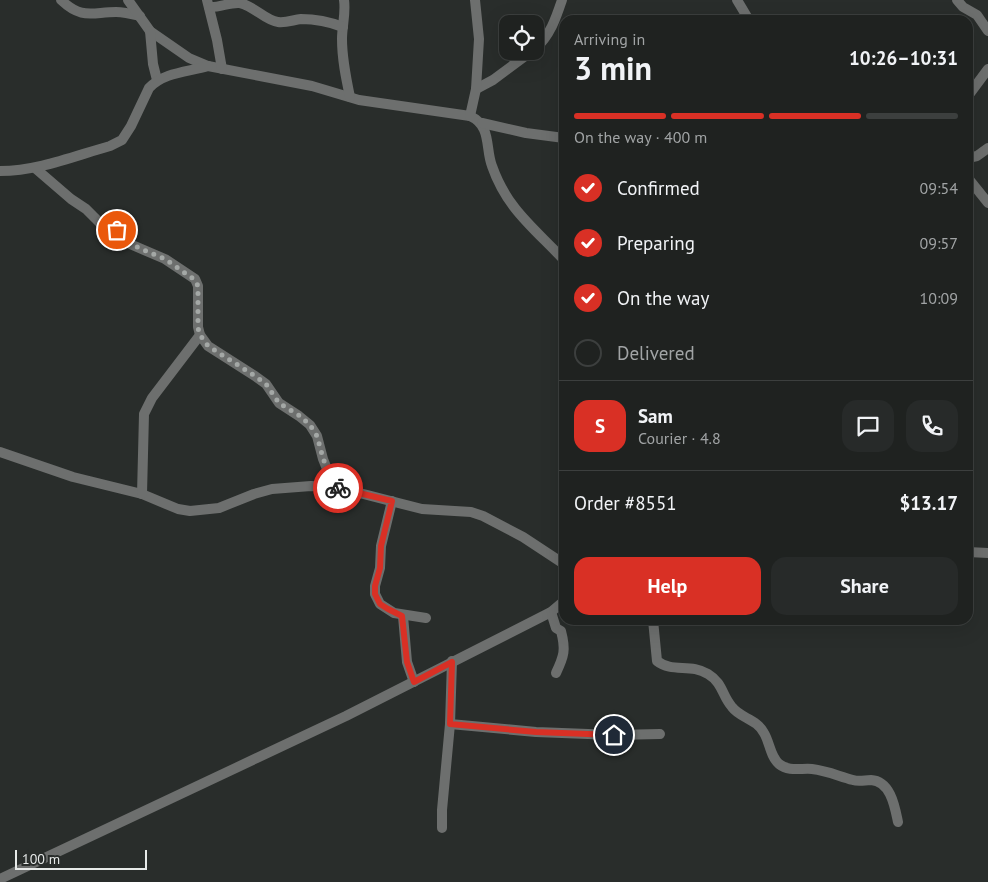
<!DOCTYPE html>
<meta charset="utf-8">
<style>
:root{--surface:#1f2220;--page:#272a29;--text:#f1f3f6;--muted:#a1a4a5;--line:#3c3f3e;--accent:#d93025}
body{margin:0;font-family:"PT Sans",sans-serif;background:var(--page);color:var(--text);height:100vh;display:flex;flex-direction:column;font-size:19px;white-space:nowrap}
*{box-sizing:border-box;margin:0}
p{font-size:16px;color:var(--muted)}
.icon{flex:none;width:28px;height:28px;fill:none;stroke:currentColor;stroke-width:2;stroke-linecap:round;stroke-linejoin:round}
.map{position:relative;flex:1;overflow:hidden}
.side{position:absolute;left:559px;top:15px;width:414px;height:610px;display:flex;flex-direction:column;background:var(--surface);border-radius:15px;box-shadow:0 5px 20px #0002,0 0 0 1px var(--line)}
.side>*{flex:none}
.fabs{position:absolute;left:499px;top:15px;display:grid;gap:10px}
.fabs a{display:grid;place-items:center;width:45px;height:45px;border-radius:10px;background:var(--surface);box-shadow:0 5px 20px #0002,0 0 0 1px var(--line);font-size:25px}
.scale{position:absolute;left:15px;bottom:12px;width:132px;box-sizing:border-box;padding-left:5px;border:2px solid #e7eae9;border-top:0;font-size:14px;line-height:18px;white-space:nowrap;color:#e7eae9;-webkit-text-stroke:4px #292d2b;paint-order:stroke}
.pin{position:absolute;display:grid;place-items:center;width:42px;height:42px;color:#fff;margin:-21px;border:2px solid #fff;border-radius:50%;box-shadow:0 1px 5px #0007}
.courier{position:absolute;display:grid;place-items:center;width:50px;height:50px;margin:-25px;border:4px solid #d93025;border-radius:50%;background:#fff;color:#222;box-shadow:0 1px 6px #0007}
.overview em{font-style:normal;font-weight:700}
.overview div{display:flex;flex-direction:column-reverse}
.overview{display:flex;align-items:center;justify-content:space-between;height:85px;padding:0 15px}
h1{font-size:32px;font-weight:700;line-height:38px}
.bar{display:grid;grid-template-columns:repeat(4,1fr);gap:8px 5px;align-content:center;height:60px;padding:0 15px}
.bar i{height:6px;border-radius:4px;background:var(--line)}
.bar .active{background:var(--accent)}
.bar p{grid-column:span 4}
.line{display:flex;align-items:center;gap:12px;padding:0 15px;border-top:1px solid var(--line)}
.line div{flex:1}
.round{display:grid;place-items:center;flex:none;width:52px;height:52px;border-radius:15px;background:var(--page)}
ol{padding:0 15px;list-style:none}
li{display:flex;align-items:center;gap:15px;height:55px}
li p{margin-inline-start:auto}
li .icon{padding:5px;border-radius:50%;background:var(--accent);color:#fff;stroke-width:4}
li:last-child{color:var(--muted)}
li i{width:28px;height:28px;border:2px solid var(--line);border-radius:50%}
.cta{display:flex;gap:10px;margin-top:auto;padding:10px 15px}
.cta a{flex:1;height:58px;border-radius:15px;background:var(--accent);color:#fff;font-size:20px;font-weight:700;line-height:58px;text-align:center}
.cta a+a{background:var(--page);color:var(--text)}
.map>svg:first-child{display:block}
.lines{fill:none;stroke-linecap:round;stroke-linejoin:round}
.minor{stroke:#6d6f6e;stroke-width:10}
.done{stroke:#a4a8a6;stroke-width:5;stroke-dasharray:0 9}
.route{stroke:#d93025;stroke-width:6}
</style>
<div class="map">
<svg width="988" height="882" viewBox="0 0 988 882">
<rect width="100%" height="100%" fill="#292d2b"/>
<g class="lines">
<!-- minor -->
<g class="minor">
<path d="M61,0c21,20 31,12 55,12 8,0 16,2 24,4"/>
<path d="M128,0l22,31 39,27 19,8 104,20 47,14 111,16c22,10 15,32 22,50 15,43 42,62 72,94"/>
<path d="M207,0l10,40 5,29"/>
<path d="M344,0c2,13 -2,26 -2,39 0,20 4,39 8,58"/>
<path d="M737,0l12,20"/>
<path d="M957,0l6,7 14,8 11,16"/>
<path d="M209,7c10,1 21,-5 31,-4 14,3 26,18 38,19 8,1 15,-2 23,-3 15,0 29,3 42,8"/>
<path d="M150,31l3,33 4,16"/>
<path d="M535,49c15,-13 21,-31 27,-49"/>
<path d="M476,89l17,-9 39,-29"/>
<path d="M968,96l20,-27"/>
<path d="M470,116l6,-27 3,-50 -4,-39"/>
<path d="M482,123l44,10 38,5"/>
<path d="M968,158l9,-2 11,-8"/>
<path d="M35,168l36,31 15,10 14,14 17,7 13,14 35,15 30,20 3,7v41l2,8 8,11 47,30 11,8 13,19 20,13 11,9 7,11 6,23 4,10 -5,17"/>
<path d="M0,171c38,0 74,-15 110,-25l12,-6 9,-14 18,-38c15,-16 39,-16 59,-22"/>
<path d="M968,178l20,25"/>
<path d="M0,452l73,25 69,17 36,15 12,2 29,-3 35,-14 18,-5 39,-3 29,2 82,21 49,3 12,4 40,21 41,27"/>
<path d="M142,494l2,-80 8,-16 48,-63"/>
<path d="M392,501l-11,45 -1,22 -5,18v8l5,10 14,9 32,5"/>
<path d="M968,552l20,1"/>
<path d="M551,612l5,16 5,3c5,19 3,25 -5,42"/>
<path d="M403,616l4,46 7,20"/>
<path d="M653,620l4,41c15,12 34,2 51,13 15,9 14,22 24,33 8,11 25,12 32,26 6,10 6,23 15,31 10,8 22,4 33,5 16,2 26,7 41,11 6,2 12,0 18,0 20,1 24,28 27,42"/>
<path d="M450,724l86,8 78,3 46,-1"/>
<path d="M442,828v-18l8,-86 2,-63"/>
<path d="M0,879l346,-163 205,-104 13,-11"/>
</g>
</g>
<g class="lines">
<!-- done -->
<path class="done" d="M117,230l13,14 35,15 30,21 3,6v42l2,7 8,11 47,30 11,8 13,19 21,13 10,9 7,11 6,22 4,11 -5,17 16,2"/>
<!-- route -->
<path class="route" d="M338,488l54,13 -11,45 -1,22 -5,18v8l5,10 8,5 14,7 5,46 7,20 38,-20 -2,62 86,8 78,3"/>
</g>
</svg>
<div class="fabs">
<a><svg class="icon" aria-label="locate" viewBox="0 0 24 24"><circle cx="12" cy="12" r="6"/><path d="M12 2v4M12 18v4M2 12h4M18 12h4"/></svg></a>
</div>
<div class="scale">100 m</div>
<div class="pin" style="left:117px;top:230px;background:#ea580c"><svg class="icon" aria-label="bag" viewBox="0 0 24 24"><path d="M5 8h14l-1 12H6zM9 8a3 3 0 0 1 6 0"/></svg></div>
<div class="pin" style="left:614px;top:735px;background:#1f2937"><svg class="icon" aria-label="home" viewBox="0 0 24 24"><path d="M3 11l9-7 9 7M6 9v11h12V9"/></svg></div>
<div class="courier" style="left:338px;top:488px"><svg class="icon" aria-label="bike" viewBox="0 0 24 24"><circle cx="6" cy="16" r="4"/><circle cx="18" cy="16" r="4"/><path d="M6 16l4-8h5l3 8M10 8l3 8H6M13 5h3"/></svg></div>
<section class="side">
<div class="overview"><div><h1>3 min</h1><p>Arriving in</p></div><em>10:26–10:31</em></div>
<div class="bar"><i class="active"></i><i class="active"></i><i class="active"></i><i></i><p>On the way · 400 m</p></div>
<ol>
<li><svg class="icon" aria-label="check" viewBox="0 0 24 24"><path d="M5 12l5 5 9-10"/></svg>Confirmed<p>09:54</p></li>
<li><svg class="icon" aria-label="check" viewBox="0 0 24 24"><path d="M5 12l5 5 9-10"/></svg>Preparing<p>09:57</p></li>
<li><svg class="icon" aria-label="check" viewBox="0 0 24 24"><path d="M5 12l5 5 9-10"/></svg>On the way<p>10:09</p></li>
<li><i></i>Delivered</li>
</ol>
<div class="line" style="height:90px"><b class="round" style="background:var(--accent);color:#fff">S</b><div><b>Sam</b><p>Courier · 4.8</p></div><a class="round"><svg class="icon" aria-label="chat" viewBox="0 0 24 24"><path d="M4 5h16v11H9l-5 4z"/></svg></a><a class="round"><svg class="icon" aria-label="phone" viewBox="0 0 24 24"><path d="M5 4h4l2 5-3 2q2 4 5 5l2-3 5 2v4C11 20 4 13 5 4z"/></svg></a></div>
<div class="line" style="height:65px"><div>Order #8551</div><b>$13.17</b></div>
<div class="cta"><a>Help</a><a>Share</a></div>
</section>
</div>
